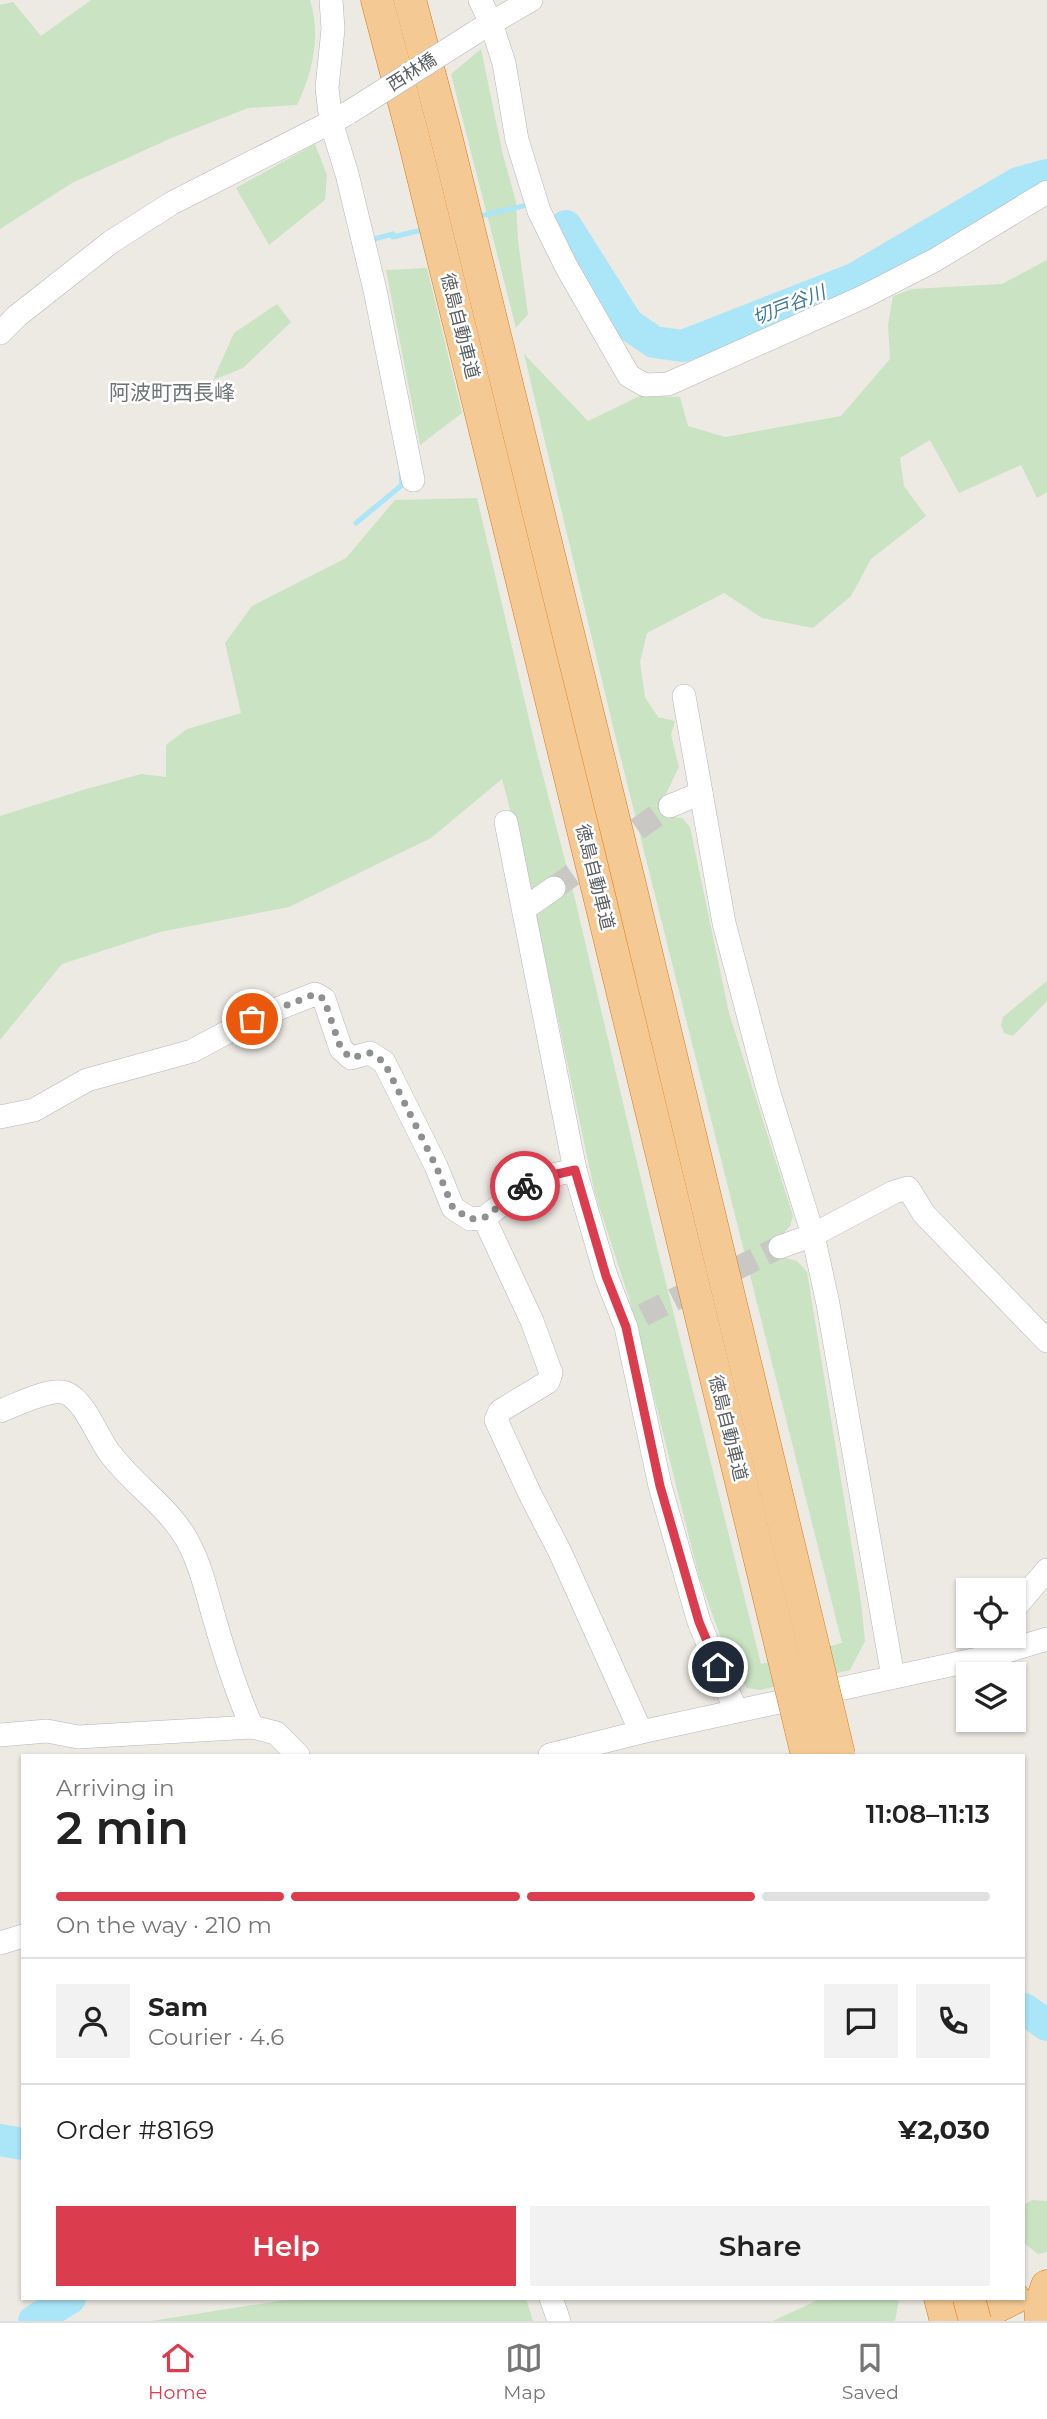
<!DOCTYPE html>
<meta charset="utf-8">
<style>
:root{--surface:#fff;--page:#f2f2f2;--text:#222;--muted:#767676;--line:#e0e0e0;--accent:#db3d4f}
body{margin:0;font-family:Montserrat,"Noto Sans JP",sans-serif;background:var(--page);color:var(--text);height:100vh;display:flex;flex-direction:column;font-size:26px;white-space:nowrap}
*{box-sizing:border-box;margin:0}
p{font-size:23px;color:var(--muted)}
.icon{flex:none;width:38px;height:38px;fill:none;stroke:currentColor;stroke-width:2;stroke-linecap:round;stroke-linejoin:round}
.map{position:relative;flex:1;overflow:hidden}
.details{position:absolute;left:21px;top:1754px;width:1004px;height:546px;display:flex;flex-direction:column;background:var(--surface);border-radius:0px;box-shadow:0 2px 5px #0004}
.details>*{flex:none}
.tools{position:absolute;left:956px;top:1578px;display:grid;gap:14px}
.tools a{display:grid;place-items:center;width:70px;height:70px;border-radius:0px;background:var(--surface);box-shadow:0 2px 5px #0004;font-size:35px}
.pin{position:absolute;display:grid;place-items:center;width:60px;height:60px;color:#fff;margin:-30px;border:4px solid #fff;border-radius:50%;box-shadow:0 2px 7px #0007}
.courier{position:absolute;display:grid;place-items:center;width:70px;height:70px;margin:-35px;border:5px solid #db3d4f;border-radius:50%;background:#fff;color:#222;box-shadow:0 2px 9px #0007}
.summary em{font-style:normal;font-weight:600}
.summary div{display:flex;flex-direction:column-reverse}
.summary{display:flex;align-items:center;justify-content:space-between;height:119px;padding:0 35px}
h1{font-size:46px;font-weight:600;line-height:52px}
.bar{display:grid;grid-template-columns:repeat(4,1fr);gap:10px 7px;align-content:center;height:84px;padding:0 35px}
.bar i{height:9px;border-radius:5px;background:var(--line)}
.bar .active{background:var(--accent)}
.bar p{grid-column:span 4}
.line{display:flex;align-items:center;gap:18px;padding:0 35px;border-top:2px solid var(--line)}
.line div{flex:1}
.round{display:grid;place-items:center;flex:none;width:74px;height:74px;border-radius:0px;background:var(--page)}
.cta{display:flex;gap:14px;margin-top:auto;padding:14px 35px}
.cta a{flex:1;height:80px;border-radius:0px;background:var(--accent);color:#fff;font-size:28px;font-weight:600;line-height:80px;text-align:center}
.cta a+a{background:var(--page);color:var(--text)}
.tab-bar{display:flex;justify-content:space-around;align-items:center;height:98px;border-top:2px solid var(--line);background:var(--surface);font-size:19px;color:var(--muted)}
.tab-bar a{display:grid;justify-items:center;gap:4px}
.tab-bar .active{color:var(--accent)}
.map>svg:first-child{display:block}
.green{fill:#c9e3c3}
.lines{fill:none;stroke-linecap:round;stroke-linejoin:round}
.stream{stroke:#aae5f8;stroke-width:5}
.river{stroke:#aae5f8;stroke-width:32}
.minor-tunnel{stroke:#c9c8c4;stroke-width:23;stroke-dasharray:23 11;stroke-linecap:butt}
.minor-casing{stroke:#b2b6b8;stroke-width:24}
.highway-casing{stroke:#df7812;stroke-width:33}
.minor{stroke:#fff;stroke-width:23}
.highway{stroke:#f4c994;stroke-width:32}
.minor-bridge-casing{stroke:#b2b6b8;stroke-width:24;stroke-linecap:butt}
.highway-bridge-casing{stroke:#df7812;stroke-width:33;stroke-linecap:butt}
.minor-bridge{stroke:#fff;stroke-width:23}
.highway-bridge{stroke:#f4c994;stroke-width:32}
.done{stroke:#8f9191;stroke-width:7;stroke-dasharray:0 12.6}
.route{stroke:#db3d4f;stroke-width:9}
.labels{text-anchor:middle;dominant-baseline:central;stroke-width:5;stroke-linejoin:round;paint-order:stroke}
.street-label{font-size:18px;fill:#5c6164;stroke:#fff}
.water-label{font-size:19px;font-style:italic;fill:#427c98;stroke:#fff}
.quarter-label{font-size:21px;fill:#6d7376;stroke:#fff}
</style>
<div class="map">
<svg width="1047" height="2321" viewBox="0 0 1047 2321">
<rect width="100%" height="100%" fill="#edeae4"/>
<!-- green -->
<g class="green">
<path d="M91,0h219c11,36 3,72 -13,105l-49,3 -74,29 -102,46 -72,46v-224l13,-3 28,34z"/>
<path d="M481,49l22,106 13,47 2,39 10,73 -12,14 -65,-254z"/>
<path d="M315,144l12,31 -2,25 -56,45 -33,-57z"/>
<path d="M1047,260v232l-10,6 -16,-33 -62,28 -29,-53 -30,18 4,28 22,30 -55,43 -20,37 -38,32 -51,-10 -38,-25 -77,40 -7,29 5,35 13,20 17,4 -4,14 8,32 -14,29 5,21 12,1 8,9 39,186 64,203 -3,10 -15,17 3,13 19,5 10,11 54,330 4,39 -15,29 -90,20 -13,-2 -17,-25 -31,-86 -69,-276 -35,-107 -68,-321 -25,-94 -71,59 -142,69 -129,25 -98,32 -62,76v-224l83,-26 58,-16 25,3v-32l21,-16 54,-16 -16,-70 27,-37 94,-48 49,-58 82,-2 59,251 38,146 82,348 105,421 81,-21 -225,-900 -93,-389 64,67 52,-25 40,1 8,29 37,11 116,-21 49,-57 -2,-34 5,-29 19,-7 90,-5z"/>
<path d="M427,268l35,145 -42,32 -34,-175z"/>
<path d="M277,304l14,18 -48,46 -30,12 21,-47z"/>
<path d="M1047,981v20l-34,35 -9,-3 -3,-8 2,-8z"/>
<path d="M1032,2200l15,1v51l-9,2 -14,-11v-38z"/>
<path d="M298,2298h228l7,23h-382z"/>
<path d="M822,2298h65l12,3 -4,20h-122z"/>
</g>
<g class="lines">
<!-- stream -->
<g class="stream">
<path d="M476,217l47,-11"/>
<path d="M374,239l19,-5v3l33,-8"/>
<path d="M356,523l46,-38 -1,-11"/>
</g>
<!-- river -->
<g class="river">
<path d="M566,226l62,98 26,18 29,4 171,-67 164,-96 29,-8"/>
<path d="M1024,2009l23,16"/>
<path d="M0,2140l23,4"/>
<path d="M34,2321l36,-23"/>
</g>
<!-- minor-tunnel -->
<g class="minor-tunnel">
<path d="M554,888l116,-82"/>
<path d="M643,1315l137,-68"/>
</g>
<!-- minor casing -->
<g class="minor-casing">
<g id="minor">
<path d="M331,0l2,29 -6,59 4,34 16,52 28,116 38,190"/>
<path d="M480,0l11,23 13,40 13,77 22,71 27,55 63,110 16,9 23,-1 195,-87 72,-37 112,-68"/>
<path d="M479,30l52,-30"/>
<path d="M0,333l17,-17 94,-74 61,-39 171,-87"/>
<path d="M684,696l40,227 44,167 45,145 15,69 65,373"/>
<path d="M670,806l31,-13"/>
<path d="M506,822l69,348 31,106 20,51 34,159 39,136 37,89"/>
<path d="M524,909l30,-21"/>
<path d="M0,1117l34,-7 53,-30 105,-29 60,-32 63,-25 9,5 17,50 10,9 19,-5 14,9 52,104 17,42 17,11 14,-1"/>
<path d="M575,1170l-40,9 -51,39 48,103 19,52 -3,9 -48,29 -4,9 34,74 30,58 81,180"/>
<path d="M780,1247l33,-12 81,-43 14,-4 16,26 123,127"/>
<path d="M0,1411c16,-6 51,-24 66,-18 19,8 31,43 43,59 23,32 59,54 78,88 14,25 20,54 28,81 11,38 21,70 37,106"/>
<path d="M1013,1610l34,-40"/>
<path d="M987,1657l2,-17 3,-4"/>
<path d="M0,1735l47,-4 31,6 174,-10 24,6 22,22"/>
<path d="M550,1755l91,-23 346,-75 60,-18"/>
<path d="M0,1943l23,-7"/>
<path d="M551,2298l8,23"/>
</g>
</g>
<!-- highway casing -->
<g class="highway-casing">
<g id="highway">
<path d="M377,0l37,140 184,751 185,764"/>
<path d="M410,0l35,132 185,753 184,764"/>
<path d="M940,2298l6,23"/>
<path d="M969,2321l45,-23"/>
<path d="M1041,2321l-1,-15 7,-20"/>
</g>
</g>
<!-- minor -->
<use href="#minor" class="minor"/>
<!-- highway -->
<use href="#highway" class="highway"/>
<!-- minor-bridge casing -->
<g class="minor-bridge-casing">
<path id="minor-bridge" d="M348,113l128,-81"/>
</g>
<!-- highway-bridge casing -->
<g class="highway-bridge-casing">
<g id="highway-bridge">
<path d="M814,1649l25,106"/>
<path d="M783,1655l24,100"/>
<path d="M969,2298l6,23"/>
</g>
</g>
<!-- minor-bridge -->
<use href="#minor-bridge" class="minor-bridge"/>
<!-- highway-bridge -->
<use href="#highway-bridge" class="highway-bridge"/>
</g>
<g class="lines">
<!-- done -->
<path class="done" d="M252,1019l63,-25 9,5 17,50 10,9 19,-5 14,9 52,104 17,42 17,11 14,-1 41,-32"/>
<!-- route -->
<path class="route" d="M525,1186l10,-7 40,-9 31,106 20,51 34,159 39,136 19,45"/>
</g>
<g class="labels">
<!-- street labels -->
<g class="street-label">
<text transform="translate(412 72) rotate(-32)">西林橋</text>
<text transform="translate(460 326) rotate(76)">徳島自動車道</text>
<text transform="translate(595 877) rotate(76)">徳島自動車道</text>
<text transform="translate(728 1428) rotate(76)">徳島自動車道</text>
</g>
<!-- water labels -->
<g class="water-label">
<text transform="translate(789 305) rotate(-21)">切戸谷川</text>
</g>
<!-- quarter labels -->
<g class="quarter-label">
<text x="172" y="392">阿波町西長峰</text>
</g>
</g>
</svg>
<div class="tools">
<a><svg class="icon" aria-label="locate" viewBox="0 0 24 24"><circle cx="12" cy="12" r="6"/><path d="M12 2v4M12 18v4M2 12h4M18 12h4"/></svg></a>
<a><svg class="icon" aria-label="layers" viewBox="0 0 24 24"><path d="M12 4l9 5-9 5-9-5zM3 14l9 5 9-5"/></svg></a>
</div>
<div class="pin" style="left:252px;top:1019px;background:#ea580c"><svg class="icon" aria-label="bag" viewBox="0 0 24 24"><path d="M5 8h14l-1 12H6zM9 8a3 3 0 0 1 6 0"/></svg></div>
<div class="pin" style="left:718px;top:1667px;background:#1f2937"><svg class="icon" aria-label="home" viewBox="0 0 24 24"><path d="M3 11l9-7 9 7M6 9v11h12V9"/></svg></div>
<div class="courier" style="left:525px;top:1186px"><svg class="icon" aria-label="bike" viewBox="0 0 24 24"><circle cx="6" cy="16" r="4"/><circle cx="18" cy="16" r="4"/><path d="M6 16l4-8h5l3 8M10 8l3 8H6M13 5h3"/></svg></div>
<section class="details">
<div class="summary"><div><h1>2 min</h1><p>Arriving in</p></div><em>11:08–11:13</em></div>
<div class="bar"><i class="active"></i><i class="active"></i><i class="active"></i><i></i><p>On the way · 210 m</p></div>
<div class="line" style="height:126px"><a class="round"><svg class="icon" aria-label="person" viewBox="0 0 24 24"><circle cx="12" cy="8" r="4"/><path d="M4 21q1-7 8-7t8 7"/></svg></a><div><b>Sam</b><p>Courier · 4.6</p></div><a class="round"><svg class="icon" aria-label="chat" viewBox="0 0 24 24"><path d="M4 5h16v11H9l-5 4z"/></svg></a><a class="round"><svg class="icon" aria-label="phone" viewBox="0 0 24 24"><path d="M5 4h4l2 5-3 2q2 4 5 5l2-3 5 2v4C11 20 4 13 5 4z"/></svg></a></div>
<div class="line" style="height:91px"><div>Order #8169</div><b>¥2,030</b></div>
<div class="cta"><a>Help</a><a>Share</a></div>
</section>
</div>
<nav class="tab-bar">
<a class="active"><svg class="icon" aria-label="home" viewBox="0 0 24 24"><path d="M3 11l9-7 9 7M6 9v11h12V9"/></svg>Home</a>
<a><svg class="icon" aria-label="map" viewBox="0 0 24 24"><path d="M3 6l6-2 6 2 6-2v14l-6 2-6-2-6 2zM9 4v14M15 6v14"/></svg>Map</a>
<a><svg class="icon" aria-label="saved" viewBox="0 0 24 24"><path d="M7 4h10v16l-5-4-5 4z"/></svg>Saved</a>
</nav>
